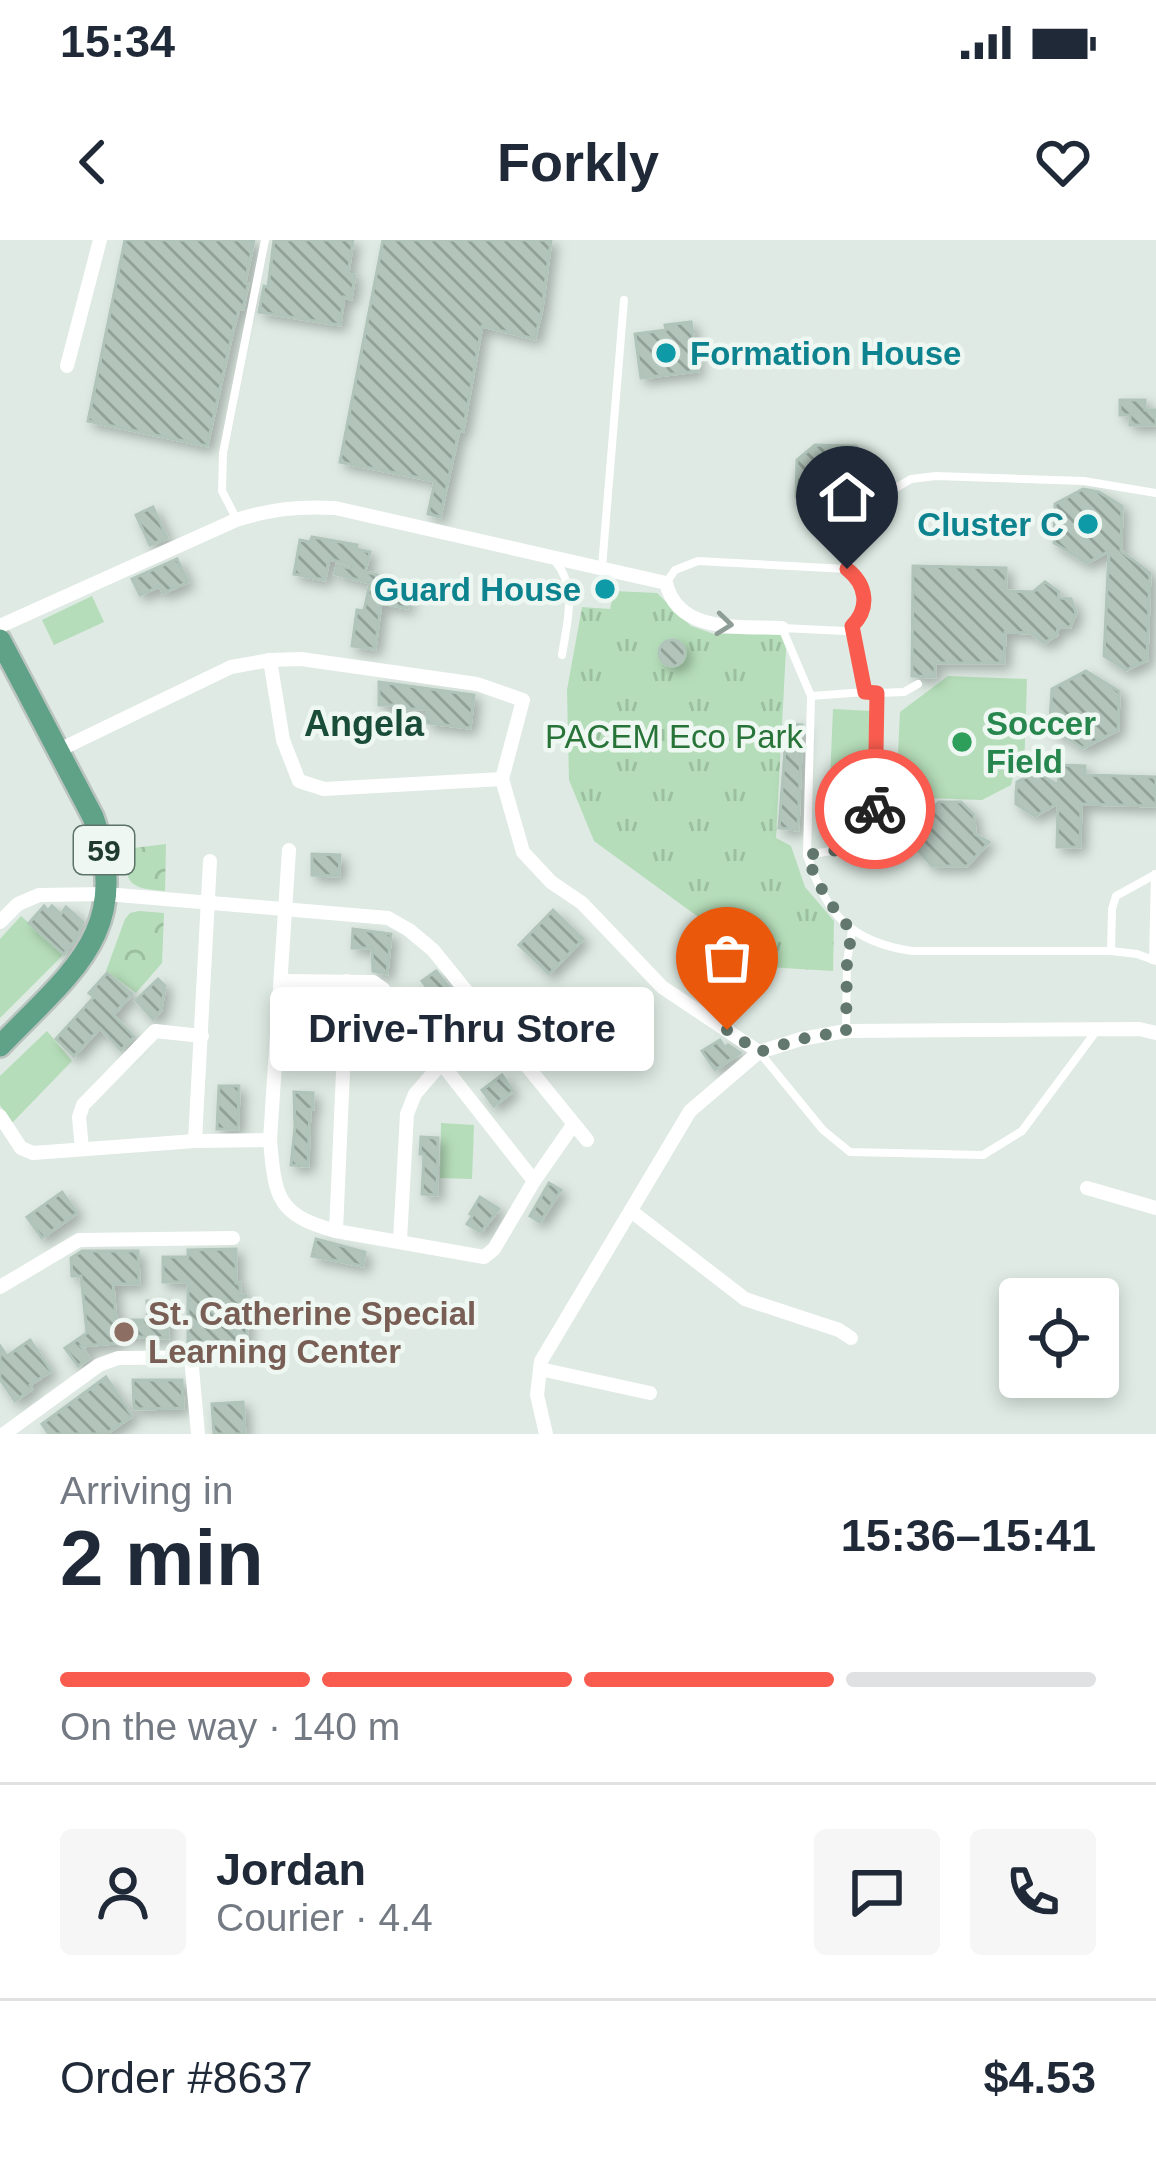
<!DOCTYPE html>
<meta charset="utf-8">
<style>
:root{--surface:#fff;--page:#f6f6f7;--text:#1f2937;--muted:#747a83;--line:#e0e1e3;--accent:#f95c4e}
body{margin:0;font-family:Arial,sans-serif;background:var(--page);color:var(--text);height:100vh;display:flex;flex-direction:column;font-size:45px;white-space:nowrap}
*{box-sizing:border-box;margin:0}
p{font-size:39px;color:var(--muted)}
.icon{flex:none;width:66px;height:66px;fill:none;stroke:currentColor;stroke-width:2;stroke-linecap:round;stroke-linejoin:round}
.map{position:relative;height:1194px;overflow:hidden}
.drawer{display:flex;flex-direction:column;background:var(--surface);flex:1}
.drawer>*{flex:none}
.tools{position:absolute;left:999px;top:1038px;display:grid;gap:24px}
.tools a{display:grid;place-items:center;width:120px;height:120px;border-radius:12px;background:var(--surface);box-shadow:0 6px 18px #0003;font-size:60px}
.pin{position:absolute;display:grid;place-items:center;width:102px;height:102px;color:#fff;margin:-123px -51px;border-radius:50% 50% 50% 0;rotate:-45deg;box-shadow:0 0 12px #0007}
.pin .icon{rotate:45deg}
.courier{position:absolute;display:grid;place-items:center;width:120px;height:120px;margin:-60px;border:9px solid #f95c4e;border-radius:50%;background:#fff;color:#222;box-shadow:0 3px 15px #0007}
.bubble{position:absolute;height:84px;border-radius:12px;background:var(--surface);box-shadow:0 6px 18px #0003;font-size:39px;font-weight:800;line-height:84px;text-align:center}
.head em{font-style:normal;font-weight:800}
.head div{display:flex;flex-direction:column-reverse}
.head{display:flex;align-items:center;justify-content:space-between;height:204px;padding:0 60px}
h1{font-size:78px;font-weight:800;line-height:90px}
.bar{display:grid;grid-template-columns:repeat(4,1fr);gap:18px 12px;align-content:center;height:144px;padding:0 60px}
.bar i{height:15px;border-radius:9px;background:var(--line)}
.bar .on{background:var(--accent)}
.bar p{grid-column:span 4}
.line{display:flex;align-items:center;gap:30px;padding:0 60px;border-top:3px solid var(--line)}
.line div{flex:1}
.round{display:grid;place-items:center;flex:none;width:126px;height:126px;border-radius:12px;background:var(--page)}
.status{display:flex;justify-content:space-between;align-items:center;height:84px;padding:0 60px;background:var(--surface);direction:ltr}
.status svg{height:33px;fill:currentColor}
header{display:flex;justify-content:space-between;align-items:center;height:156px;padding:0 60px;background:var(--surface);font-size:54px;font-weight:800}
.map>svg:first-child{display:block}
.grass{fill:#b5ddb9}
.forest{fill:url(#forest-crowns)}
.park{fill:url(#park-tufts)}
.building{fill:url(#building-back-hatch);stroke:#b0c4b9;stroke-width:3;filter:url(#shadow)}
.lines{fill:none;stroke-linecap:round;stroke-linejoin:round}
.primary-casing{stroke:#bcc4c1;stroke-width:26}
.lane{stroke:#fff;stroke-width:8}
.street{stroke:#fff;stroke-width:14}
.primary{stroke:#60a287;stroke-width:21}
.oneway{stroke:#8f9d97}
.done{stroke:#62786e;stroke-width:12;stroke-dasharray:0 21.6}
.route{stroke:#f95c4e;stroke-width:15}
.culture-dot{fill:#0f9aa8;stroke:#eef7f1;stroke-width:4.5}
.leisure-dot{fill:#2e9e5b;stroke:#eef7f1;stroke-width:4.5}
.education-dot{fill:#8d6e63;stroke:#eef7f1;stroke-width:4.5}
.labels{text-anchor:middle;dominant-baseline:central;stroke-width:9;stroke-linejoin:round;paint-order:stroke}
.shield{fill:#eef7f1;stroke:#5d7369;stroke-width:3}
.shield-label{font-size:30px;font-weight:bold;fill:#1f3b2f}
.culture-label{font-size:33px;font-weight:bold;fill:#0d838f;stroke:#eef7f1;text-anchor:end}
.leisure-label{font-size:33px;font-weight:bold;fill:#27864d;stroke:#eef7f1;text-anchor:start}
.park-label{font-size:33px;fill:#277338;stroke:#eef7f1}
.education-label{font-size:33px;font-weight:bold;fill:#785e54;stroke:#eef7f1;text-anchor:start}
.neighbourhood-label{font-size:36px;font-weight:bold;fill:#1a4d38;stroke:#eef7f1}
</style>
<div class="status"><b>15:34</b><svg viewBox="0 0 49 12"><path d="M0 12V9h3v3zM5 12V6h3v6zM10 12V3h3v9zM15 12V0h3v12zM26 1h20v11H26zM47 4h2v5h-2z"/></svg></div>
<header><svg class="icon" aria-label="back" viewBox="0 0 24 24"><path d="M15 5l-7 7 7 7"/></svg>Forkly<svg class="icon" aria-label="heart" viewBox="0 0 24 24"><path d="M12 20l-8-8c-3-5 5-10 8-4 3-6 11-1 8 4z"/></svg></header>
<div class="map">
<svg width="1156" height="1194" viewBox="0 0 1156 1194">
<defs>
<pattern id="forest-crowns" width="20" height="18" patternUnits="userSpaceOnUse" patternTransform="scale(3)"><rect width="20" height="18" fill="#b5ddb9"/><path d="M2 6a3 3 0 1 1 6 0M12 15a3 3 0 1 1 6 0" fill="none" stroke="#9bbf9f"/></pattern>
<pattern id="park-tufts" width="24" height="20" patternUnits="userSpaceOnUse" patternTransform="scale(3)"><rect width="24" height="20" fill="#b5ddb9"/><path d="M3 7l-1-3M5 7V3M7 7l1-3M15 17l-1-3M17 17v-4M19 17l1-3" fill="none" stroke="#9bbf9f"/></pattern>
<pattern id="building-back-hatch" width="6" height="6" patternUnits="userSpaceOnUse" patternTransform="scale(3)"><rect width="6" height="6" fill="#b3c5bb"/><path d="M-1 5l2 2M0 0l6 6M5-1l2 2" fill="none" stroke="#91a198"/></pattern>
<filter id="shadow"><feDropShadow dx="5.5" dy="5.5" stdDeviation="6" flood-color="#0004"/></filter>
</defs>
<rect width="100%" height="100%" fill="#deeae3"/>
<!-- grass -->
<g class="grass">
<path d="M92,356l12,26 -50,23 -12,-25z"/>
<path d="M948,436l79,3 -3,93 -11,5 -2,8 -29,15 -86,-3 4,-85z"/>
<path d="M833,469l39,2 -5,119 -39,-1z"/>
<path d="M21,676l43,38 -64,64v-79z"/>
<path d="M47,791l25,30 -60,62 -12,-18v-29z"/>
<path d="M441,883l33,2 -2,54 -32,-1z"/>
</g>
<!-- forest -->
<g class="forest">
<path d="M166,604l-1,47c-34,-3 -41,-5 -39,-42z"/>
<path d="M139,671l25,2 -2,50 -26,30 -30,-22 19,-52 5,-6z"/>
</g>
<!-- park -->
<path class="park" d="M614,351l43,2 34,33 23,8h67l5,15 -10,189 15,8 14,41 29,34 -1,50 -66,-4 -173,-126 -25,-61 -2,-90 15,-83 28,2z"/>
<!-- building -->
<g class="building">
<path d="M125,0h129l-9,43 3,1 -5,25h-4l-6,21 -26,116 -119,-25z"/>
<path d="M274,0h79l-5,34 7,1 -4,24 -7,-2 -4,28 -81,-13 5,-26 4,1z"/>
<path d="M383,0h168l-9,69 -7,30 -53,-13 -19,105h-4l-19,86 -12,-3 7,-33 -95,-19z"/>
<path d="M691,82l7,49 -57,7 -6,-44 31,-4 -1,-5z"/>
<path d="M1120,160h25v10h11v15h-26v-10h-10z"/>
<path d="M815,205l41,1 17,17 -1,37 -16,15 -44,-2 -16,-16 1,-37z"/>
<path d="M1083,249l16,3 23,14 -1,45 29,22 -3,87 -21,10 -22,-14 5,-105 -22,12 -33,-20 1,-39z"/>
<path d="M153,267l14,31 -17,7 -14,-30z"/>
<path d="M312,297l45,8 -1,4 14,3 -5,20 17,4 -4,15 31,7 -2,10 -26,-5 -6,46 -23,-3 5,-36 7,1 6,-28 -35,-9 2,-9 16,4 1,-4 -25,-6 -4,21 -31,-6 6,-34 10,2z"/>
<path d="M177,319l11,23 -25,11 -3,-7 -20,9 -8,-16z"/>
<path d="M913,326l93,2v23l27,1 12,-10 14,10 -1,6 13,1 5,14 -6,14h-12l-1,8 -13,8 -13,-10 -26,-1 -1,31h-69v14l-23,-1z"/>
<circle cx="672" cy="413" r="13"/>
<path d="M1086,431l33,20 -1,39 -35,18 -33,-20v-8l2,-31z"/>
<path d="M379,442l95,13 -4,33 -43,-5 1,-14h-21v-4h-28z"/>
<path d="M787,484l15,1 -4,105 -19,-2z"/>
<path d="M1059,525l26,1v9l71,2v29l-75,-2 -1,43h-23l1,-44 -23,13 -19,-12v-11l1,-11 19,-10 22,13z"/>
<path d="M939,562h22l13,13 1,19 14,8 -22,24h-35l-21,-24 15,-10 1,-18z"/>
<path d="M312,614l28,1 -1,21 -27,-1z"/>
<path d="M44,666l4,5 4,-5 9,8 5,-7 17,15 -7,17 -12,15 -35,-31z"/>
<path d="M553,670l30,29 -34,35 -30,-29z"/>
<path d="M353,689l38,5 -4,40 -14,-3 -1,-23h-20z"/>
<path d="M436,731l26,33 -14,10 -26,-33z"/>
<path d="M107,733l25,21 -19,21 21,22 -13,13 -21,-22 -26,28 -18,-17 38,-42 -5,-4z"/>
<path d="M158,739l7,7 -4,24 -8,9 -17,-19z"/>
<path d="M299,752l36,1 -1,19h-36z"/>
<path d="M379,772l12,12 3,-2 12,15 -11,11 -30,-26z"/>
<path d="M720,800l5,8 3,-3 12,8 -25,17 -13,-19z"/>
<path d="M502,835l11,16 -19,15 -12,-16z"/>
<path d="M219,846h20l-1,43h-21z"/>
<path d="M294,852l19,1v16h-3l-2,57 -17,-1 4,-38z"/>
<path d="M421,897l17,1 -1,57 -15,-1 2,-40h-4z"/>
<path d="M549,943l12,7 -21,32 -10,-6z"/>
<path d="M62,952l15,21 -35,25 -15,-21z"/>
<path d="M480,957l19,12 -18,23 -14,-8 6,-9 -3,-1z"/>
<path d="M316,999l49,13 -2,14 -51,-10z"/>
<path d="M236,1009v34h4v12h6l1,47h-59v-60h-25v-25h25v-7z"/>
<path d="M82,1011h56l1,33h-26l3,36h32l-1,-19h20l1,37 -51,-2 1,7 -37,3 8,12 -11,8 -13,-18 22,-15 -6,-57h-9l-1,-18z"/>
<path d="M30,1100l21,31 -21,14 2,4 -17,12 -15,-22v-33l7,10z"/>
<path d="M106,1137l26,39 -26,18h-57l-7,-10z"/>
<path d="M133,1140h49l1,28 -49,1z"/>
<path d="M243,1162l2,32h-31l-2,-30z"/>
</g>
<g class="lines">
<!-- primary casing -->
<g class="primary-casing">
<path id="primary" d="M0,400l93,177c41,114 -21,154 -93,229"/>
</g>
<!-- lane -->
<g class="lane">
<path d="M236,278l-14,-27 1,-38 42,-213"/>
<path d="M555,321c23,27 12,61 7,94"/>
<path d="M602,327l22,-267"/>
<path d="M847,329c23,19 22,45 -2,62l-63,-3 29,68 -4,159c19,59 43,87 105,96h199l26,3 19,7"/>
<path d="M847,329l23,-52 19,-25 22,-13 25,-3 148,5 72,12"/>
<path d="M666,343l9,-13 23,-9 149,8"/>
<path d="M877,453l27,-1 14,-8"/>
<path d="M811,456l54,-4"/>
<path d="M807,615l36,-6 32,-10 2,-146 -12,-1 -13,-66"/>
<path d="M1111,711l1,-42 4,-13 40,-22"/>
<path d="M1153,720l2,-86"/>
<path d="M846,791l1,-70 5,-30"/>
<path d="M760,813l63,77 27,22 133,3 39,-24 75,-101"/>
</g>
<!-- street -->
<g class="street">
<path d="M67,126l33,-126"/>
<path d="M0,386l236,-106c36,-11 61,-14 99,-12l331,75c12,51 75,43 116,45"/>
<path d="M270,420l13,80 16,41 25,8 178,-10"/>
<path d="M59,510l172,-83 39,-7 31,-1 176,25 46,16 -21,79 21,73 28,30 31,21 80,84 97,65"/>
<path d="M289,610l-19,290c5,56 6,75 66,91l148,26 10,-8 40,-68 39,-56"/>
<path d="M0,682l18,-18 21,-9 67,-1 282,24 21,12 24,20 154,190"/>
<path d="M281,741l92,1 10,7 151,192"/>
<path d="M0,876l21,32 12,5 162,-12 75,-1"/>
<path d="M195,901l15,-280"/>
<path d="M82,909l-3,-32 4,-12 72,-74 47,5"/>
<path d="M1087,948l69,20"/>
<path d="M631,971l114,88 94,31 12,8"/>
<path d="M336,991l11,-250"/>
<path d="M400,1000l7,-126 8,-20 26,-30"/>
<path d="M0,1047l79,-47 154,-2"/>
<path d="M191,1117l7,77"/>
<path d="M540,1129l110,24"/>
<path d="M4,1194l95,-69 19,-7 127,-1"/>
<path d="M546,1194l-9,-39 4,-34 149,-250 69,-59 42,-13 45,-8 293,-2 17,4"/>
</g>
<!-- primary -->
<use href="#primary" class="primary"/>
</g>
<!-- one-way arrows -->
<defs><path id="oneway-chevron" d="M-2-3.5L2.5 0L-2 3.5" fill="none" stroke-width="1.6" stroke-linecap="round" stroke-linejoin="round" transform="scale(3)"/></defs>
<use class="oneway" href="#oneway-chevron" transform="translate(724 384) rotate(6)"/>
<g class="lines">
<!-- done -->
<path class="done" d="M727,790l32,22 42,-13 45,-8 1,-70 5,-30c-21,-24 -35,-46 -45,-76l36,-6 32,-11v-29"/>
<!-- route -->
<path class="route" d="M847,329c20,16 23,39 5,57l13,66 12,1 -2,116"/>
</g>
<!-- markers -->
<g class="culture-dot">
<circle cx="666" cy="113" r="12"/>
<circle cx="1088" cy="284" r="12"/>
<circle cx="605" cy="349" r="12"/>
</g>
<circle class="leisure-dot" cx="962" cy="502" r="12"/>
<circle class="education-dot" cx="124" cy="1092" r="12"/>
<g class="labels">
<!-- shield labels -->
<rect class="shield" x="74" y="586" width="60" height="48" rx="9"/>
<g class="shield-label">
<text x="104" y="610">59</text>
</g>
<!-- culture labels -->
<g class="culture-label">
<text x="690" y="113" text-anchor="start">Formation House</text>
<text x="1064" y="284">Cluster C</text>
<text x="581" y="349">Guard House</text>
</g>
<!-- leisure labels -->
<g class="leisure-label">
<text x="986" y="483">Soccer<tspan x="986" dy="38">Field</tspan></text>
</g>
<!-- park labels -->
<g class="park-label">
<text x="674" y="496">PACEM Eco Park</text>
</g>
<!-- education labels -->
<g class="education-label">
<text x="148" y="1073">St. Catherine Special<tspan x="148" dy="38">Learning Center</tspan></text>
</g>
<!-- neighbourhood labels -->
<g class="neighbourhood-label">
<text x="364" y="483">Angela</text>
</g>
</g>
</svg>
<div class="tools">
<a><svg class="icon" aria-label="locate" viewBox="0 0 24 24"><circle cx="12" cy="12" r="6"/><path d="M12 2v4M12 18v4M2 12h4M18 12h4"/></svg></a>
</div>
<div class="pin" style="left:727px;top:790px;background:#ea580c"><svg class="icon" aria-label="bag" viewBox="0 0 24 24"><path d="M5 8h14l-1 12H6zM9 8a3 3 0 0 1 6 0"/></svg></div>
<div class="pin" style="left:847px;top:329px;background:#1f2937"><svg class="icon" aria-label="home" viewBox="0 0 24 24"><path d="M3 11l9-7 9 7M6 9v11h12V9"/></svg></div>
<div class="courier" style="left:875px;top:569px"><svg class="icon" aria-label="bike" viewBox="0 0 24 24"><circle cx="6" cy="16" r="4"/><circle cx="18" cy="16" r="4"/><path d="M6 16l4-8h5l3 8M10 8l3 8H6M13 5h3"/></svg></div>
<div class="bubble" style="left:270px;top:747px;width:384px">Drive-Thru Store</div>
</div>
<section class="drawer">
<div class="head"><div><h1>2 min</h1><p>Arriving in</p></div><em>15:36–15:41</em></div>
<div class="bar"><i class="on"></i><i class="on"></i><i class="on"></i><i></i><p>On the way · 140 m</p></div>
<div class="line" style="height:216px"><a class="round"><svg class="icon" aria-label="person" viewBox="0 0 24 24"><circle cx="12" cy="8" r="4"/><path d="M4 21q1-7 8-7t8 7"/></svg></a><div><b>Jordan</b><p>Courier · 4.4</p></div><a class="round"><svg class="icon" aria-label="chat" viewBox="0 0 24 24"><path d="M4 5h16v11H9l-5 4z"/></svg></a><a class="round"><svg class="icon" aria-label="phone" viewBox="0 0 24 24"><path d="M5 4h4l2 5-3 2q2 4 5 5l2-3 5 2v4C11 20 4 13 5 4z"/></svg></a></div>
<div class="line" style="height:156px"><div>Order #8637</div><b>$4.53</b></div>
</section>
